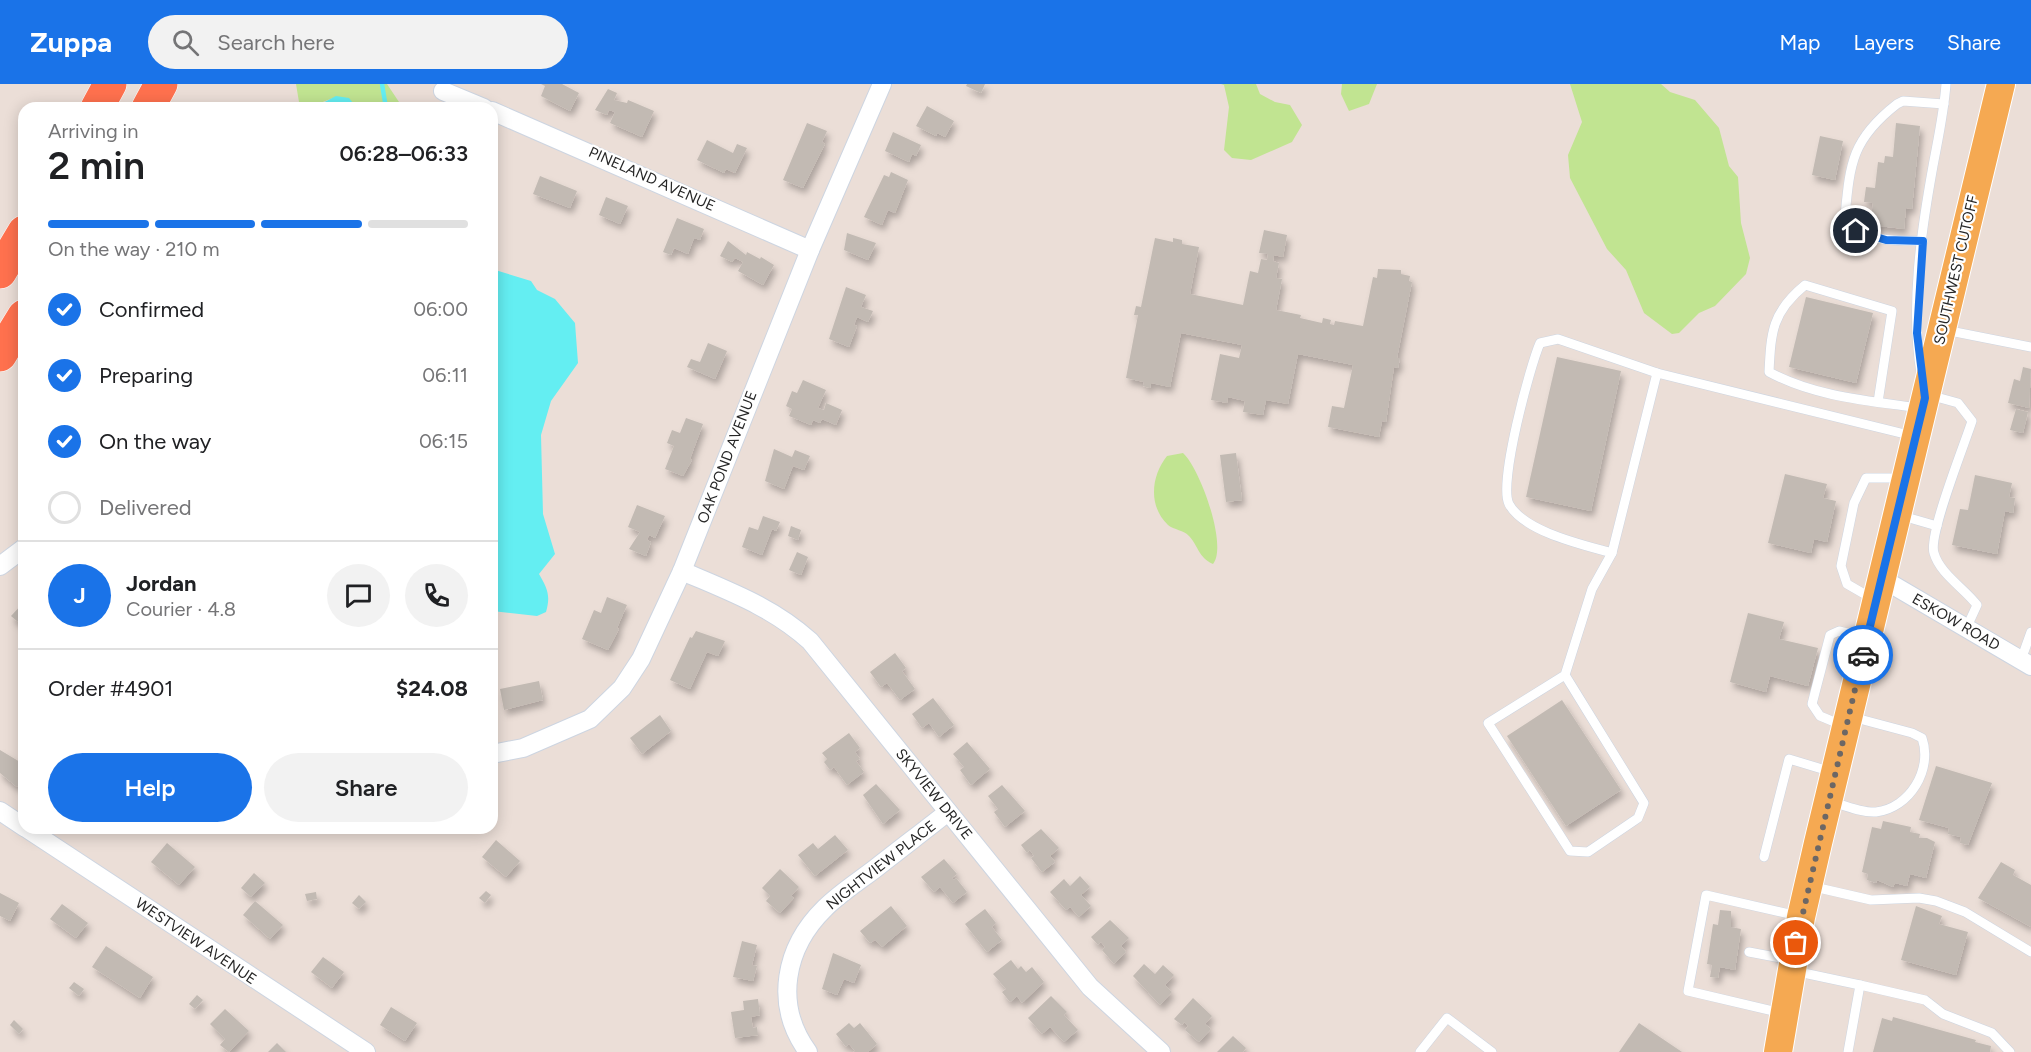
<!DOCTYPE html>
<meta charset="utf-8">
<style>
:root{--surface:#fff;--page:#f2f2f2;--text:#202124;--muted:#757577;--line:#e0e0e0;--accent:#1a73e8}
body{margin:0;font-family:Figtree,sans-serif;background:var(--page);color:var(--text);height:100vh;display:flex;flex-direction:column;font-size:22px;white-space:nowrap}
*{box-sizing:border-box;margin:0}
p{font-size:20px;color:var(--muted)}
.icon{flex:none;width:33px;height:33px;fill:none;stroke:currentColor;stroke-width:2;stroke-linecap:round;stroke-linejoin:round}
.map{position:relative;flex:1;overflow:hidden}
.drawer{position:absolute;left:18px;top:18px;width:480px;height:732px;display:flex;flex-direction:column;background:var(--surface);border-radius:18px;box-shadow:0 3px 15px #0003}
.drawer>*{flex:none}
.pin{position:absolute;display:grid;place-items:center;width:51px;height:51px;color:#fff;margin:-26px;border:3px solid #fff;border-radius:50%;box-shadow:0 2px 6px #0007}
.courier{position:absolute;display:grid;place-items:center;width:60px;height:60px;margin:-30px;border:4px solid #1a73e8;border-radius:50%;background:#fff;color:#222;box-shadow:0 2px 8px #0007}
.summary em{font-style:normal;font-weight:600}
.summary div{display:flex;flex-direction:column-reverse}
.summary{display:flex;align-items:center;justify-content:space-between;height:102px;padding:0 30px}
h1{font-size:39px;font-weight:600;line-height:45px}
.bar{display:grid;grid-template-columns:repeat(4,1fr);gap:9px 6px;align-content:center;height:72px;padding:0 30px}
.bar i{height:8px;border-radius:4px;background:var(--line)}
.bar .current{background:var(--accent)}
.bar p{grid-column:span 4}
.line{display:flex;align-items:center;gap:15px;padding:0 30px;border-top:2px solid var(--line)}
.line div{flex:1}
.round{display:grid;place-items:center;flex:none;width:63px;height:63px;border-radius:32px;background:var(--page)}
ol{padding:0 30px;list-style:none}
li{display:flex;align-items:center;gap:18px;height:66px}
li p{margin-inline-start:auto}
li .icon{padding:6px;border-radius:50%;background:var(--accent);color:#fff;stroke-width:4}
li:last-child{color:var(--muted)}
li i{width:33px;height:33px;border:3px solid var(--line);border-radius:50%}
.action{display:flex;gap:12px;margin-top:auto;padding:12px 30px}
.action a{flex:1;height:69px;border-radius:36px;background:var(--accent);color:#fff;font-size:24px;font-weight:600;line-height:69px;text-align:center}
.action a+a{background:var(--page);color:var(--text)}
header{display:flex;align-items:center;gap:36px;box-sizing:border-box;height:84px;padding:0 30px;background:var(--accent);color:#fff}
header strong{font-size:28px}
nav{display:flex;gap:33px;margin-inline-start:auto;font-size:21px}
.search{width:420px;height:54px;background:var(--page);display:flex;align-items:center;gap:15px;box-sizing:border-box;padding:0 21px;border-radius:33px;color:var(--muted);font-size:22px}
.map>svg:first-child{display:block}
.green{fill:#c1e491}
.water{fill:#64eef2}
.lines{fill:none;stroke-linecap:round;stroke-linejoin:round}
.stream{stroke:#64eef2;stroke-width:4.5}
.building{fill:#c2bab3;filter:url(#shadow)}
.service-casing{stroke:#cdd5e1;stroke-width:10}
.minor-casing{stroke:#cdd5e1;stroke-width:20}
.primary-casing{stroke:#fff;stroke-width:30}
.motorway-casing{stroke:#fff;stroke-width:34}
.service{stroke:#fff;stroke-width:9}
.minor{stroke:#fff;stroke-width:18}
.primary{stroke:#f5a952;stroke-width:28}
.motorway{stroke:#ff714e;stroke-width:33}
.done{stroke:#6c6765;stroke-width:6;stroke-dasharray:0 10.8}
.route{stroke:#1a73e8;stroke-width:8}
.labels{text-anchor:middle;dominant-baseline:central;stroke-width:4.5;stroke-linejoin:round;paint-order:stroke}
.street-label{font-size:15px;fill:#272727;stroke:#fff}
</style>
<header>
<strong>Zuppa</strong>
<div class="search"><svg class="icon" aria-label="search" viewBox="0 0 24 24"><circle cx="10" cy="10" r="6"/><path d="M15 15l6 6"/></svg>Search here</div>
<nav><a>Map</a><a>Layers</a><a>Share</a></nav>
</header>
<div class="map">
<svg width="2031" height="968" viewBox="0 0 2031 968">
<defs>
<filter id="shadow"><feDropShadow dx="3" dy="5.5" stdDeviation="3" flood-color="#0004"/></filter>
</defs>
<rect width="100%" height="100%" fill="#ebded7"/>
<!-- green -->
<g class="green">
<path d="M296,0h91l16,24h-46c-20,-24 -32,0 -57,0z"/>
<path d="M1221,0h35l4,10 15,8 15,3 12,20 -10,17 -41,18 -19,-2 -8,-8 5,-43 -5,-22z"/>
<path d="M1342,0h35l-8,20 -20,7 -8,-17z"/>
<path d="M1570,0h91l9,8 25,8 24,28 10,38 9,11 3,46 9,35 -4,16 -31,32 -16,7 -20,20 -7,1 -28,-21 -18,-43 -19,-21 -37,-71 -2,-23 14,-33z"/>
<path d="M1183,369c17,15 45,93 30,111 -15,-7 -14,-17 -24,-28 -5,-6 -15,-6 -21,-11 -20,-19 -17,-49 -1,-69z"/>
</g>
<!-- water -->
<g class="water">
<path d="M336,12l13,2 8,10h-44z"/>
<path d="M492,185l39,12 6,9 18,9 20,24 3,40 -27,38 -10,34 2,79 12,40 -16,20c8,14 12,21 7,38l-9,4 -45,-5z"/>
</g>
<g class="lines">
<!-- stream -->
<path class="stream" d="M382,0l4,24"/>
</g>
<!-- building -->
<g class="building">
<path d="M541,0h21l17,9 -9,18 -29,-15 4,-10z"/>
<path d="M967,0h18l-4,9 -15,-7z"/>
<path d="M608,5l9,4 -3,7 13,3 1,-3 26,11 -12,26 -32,-14 5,-11 -6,-2 -2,5 -12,-5z"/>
<path d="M927,22l27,15 -9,16 -8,-4 -1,3 -20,-10z"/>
<path d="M807,39l20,8 -5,11 3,2 -22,44 -20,-8z"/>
<path d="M1896,39l24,3 -8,83 -6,-1 -2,21 -34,-4 3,-22 -9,-1 2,-15 9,1 3,-26 6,1 1,-7 8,1z"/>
<path d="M893,48l28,13 -5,11 -4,-2 -3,8 -24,-11z"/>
<path d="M1820,52l23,5 -8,39 -23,-5z"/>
<path d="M707,56l26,13 4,-9 10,4 -12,25 -9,-4 -2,4 -27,-13z"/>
<path d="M891,88l17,8 -13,33 -7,-3 -6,15 -18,-8 20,-42 5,2z"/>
<path d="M540,92l37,15 -7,17 -37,-14z"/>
<path d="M606,113l22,9 -8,18 -21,-9z"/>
<path d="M677,134l27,11 -4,11 -6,-2 -6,16 -14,-6 -3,7 -8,-3z"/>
<path d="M1264,146l23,5 -4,22 -9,-2 -1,6 6,2 -3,15 6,1 -6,31 25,5 -1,3 22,5 1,-5 8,2 -1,4 4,1 1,-4 28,5 10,-49 4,1 1,-9 23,1v4l9,2 -1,5 3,1 -15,76h3l-2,10 -4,-1 -8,55 -4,-1 -3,16 -51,-10 4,-21 12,2 9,-43 -55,-11 -10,50 -22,-4 -3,15 -20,-3 2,-11 -17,-4 -1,6 -16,-3 9,-46 19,4 3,-13 -61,-12 -11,54 -19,-4 -1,5 -7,-2 1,-4 -18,-4 12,-63h-4l2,-9 5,1 14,-69 18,4v-4l9,2v4l17,3 -9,47 53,11 7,-34 8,2 3,-14 6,1 1,-6 -9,-1z"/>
<path d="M847,149l29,10 -8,17 -24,-10z"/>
<path d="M728,157l18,14 1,-3 13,7 1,-2 13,8 -11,20 -25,-14 5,-9 -8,-4 -3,4 -12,-6z"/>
<path d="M846,203l20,8 -5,12 12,4 -5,11 -11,-5 -3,8 3,1 -8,21 -20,-8z"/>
<path d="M1806,213l67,16 -17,70 -67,-16z"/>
<path d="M708,259l19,8 -12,28 -28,-12 4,-8 9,3z"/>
<path d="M1557,273l64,14 -30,140 -65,-14z"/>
<path d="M2023,283l8,2 -2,39 -21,-5 6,-24 6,2z"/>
<path d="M803,296l23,10 -8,18 6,2 2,-7 16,7 -6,15 -14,-6 -2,4 -7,-3 -2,5 -22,-9 3,-7 -6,-3 6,-15 5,2z"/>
<path d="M2016,325l12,3 -5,21 -13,-3z"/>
<path d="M686,334l17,6 -13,35 2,1 -9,16 -18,-7 9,-23 -7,-3 5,-13 8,3z"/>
<path d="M774,365l18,8 3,-7 15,6 -6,14 -11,-4 -9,23 -19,-8z"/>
<path d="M1236,369l6,47 -16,2 -6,-47z"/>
<path d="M1785,390l42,10 -4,14 13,3 -9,41 -13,-3 -3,14 -43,-10z"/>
<path d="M1975,391l37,8 -3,14 6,1 -2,15 -8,-2 -8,43 -45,-9 8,-36 8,1z"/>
<path d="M637,421l28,11 -10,22 -6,-3 -2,5 4,2 -5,14 -17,-7 11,-17 -12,-5z"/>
<path d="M763,432l17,6 -4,9 -4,-2 -10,26 -20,-8 7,-20 9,3z"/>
<path d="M791,442l10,4 -3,10 -10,-4z"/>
<path d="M797,468l11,5 -7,18 -12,-5z"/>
<path d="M607,513l20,8 -10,23 2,1 -11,21 -26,-11 12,-29 7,3z"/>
<path d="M24,518v25l-13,-11z"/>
<path d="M1748,529l36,9 -5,17 39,9 -10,38 -38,-10 -4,16 -36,-10z"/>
<path d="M696,547l29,10 -7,15 -11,-4 -17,37 -20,-9 20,-43 2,1z"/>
<path d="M895,569l11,15 -4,3 13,18 -15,11 -13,-17 -6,4 -11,-15z"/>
<path d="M539,597l4,19 -39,10 -4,-21z"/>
<path d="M933,614l21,27 -15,12 -10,-14 -7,5 -10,-14z"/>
<path d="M1562,616l59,90 -55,36 -59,-90z"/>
<path d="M660,631l11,16 -29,23 -12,-16z"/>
<path d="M849,649l11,15 -5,4 5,7 -4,2 8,11 -17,13 -13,-18 -4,3 -6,-8 3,-3 -5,-6z"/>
<path d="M967,658l23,27 -19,16 -11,-15 4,-3 -11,-13z"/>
<path d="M0,666l20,12 4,-5v21l-7,9 -17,-14z"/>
<path d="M1936,682l56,17 -24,62 -8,-2 1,-6 -13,-3 1,-6 -30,-8z"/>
<path d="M876,700l24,26 -17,14 -20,-29z"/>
<path d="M1002,701l23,26 -20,16 -11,-15 4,-3 -10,-13z"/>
<path d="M1883,737l28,6 -1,5 10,2 -1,4h8l8,4 -9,36 -16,-4 -3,12 -12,-3 -2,4 -16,-7 -1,3 -9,-3 1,-6 -6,-2 10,-45 9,2z"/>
<path d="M1041,745l18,19 -9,8 5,6 -13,10 -11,-14 3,-2 -4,-6 -3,3 -6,-8z"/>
<path d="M835,751l13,15 -33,26 -17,-21 15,-12 5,6z"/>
<path d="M496,756l24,21 -14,16 -24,-20z"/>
<path d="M167,759l28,24 -16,18 -28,-23z"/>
<path d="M944,775l13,15 -5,4 2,2 2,-2 11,14 -14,11 -13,-16 -6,5 -13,-15z"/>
<path d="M2001,778l14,8 -2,5 18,10v42l-53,-29z"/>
<path d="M780,785l19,18 -8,9 3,2 -14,15 -14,-12 4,-5 -8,-8z"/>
<path d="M254,789l11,10 -14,14 -10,-9z"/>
<path d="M1080,792l10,11 -9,8 10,11 -12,11 -9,-10 -4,3 -16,-18 14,-13 6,7z"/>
<path d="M486,807l5,4 -6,8 -6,-5z"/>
<path d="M316,808l1,7 -10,2 -2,-7z"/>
<path d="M0,809l19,10 -9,18 -10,-5z"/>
<path d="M359,811l7,7 -7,7 -7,-6z"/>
<path d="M255,817l28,24 -13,14 -27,-24z"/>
<path d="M62,820l26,19 -12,15 -26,-19z"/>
<path d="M891,822l16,20 -25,21 -7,-7 -5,3 -10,-12z"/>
<path d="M1916,822l26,10 -3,8 29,8 -12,43 -55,-15z"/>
<path d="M985,825l11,14 -4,4 10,13 -15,12 -22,-28z"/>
<path d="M1720,826l11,1v16l10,2 -6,41 -15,-3 -2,11 -8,-1 2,-12 -5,-1 6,-40 5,1z"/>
<path d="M1110,836l19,18 -8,8 5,6 -12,12 -12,-14 3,-3 -4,-5 -3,3 -7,-8z"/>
<path d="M742,857l15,4 -5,20 5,1 -4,15 -20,-4z"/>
<path d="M106,862l47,31 -13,21 -48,-31z"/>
<path d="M833,869l28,12 -7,18 -10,-4 -7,16 -15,-6z"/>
<path d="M323,873l21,15 -12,16 -21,-16z"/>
<path d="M1011,876l7,9 3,-3 5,6 6,-5 12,15 -22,21 -5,-7 -7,6 -8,-10 4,-3 -13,-15z"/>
<path d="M1144,880l11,10 8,-9 11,10 -9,10 7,7 -12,13 -27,-29z"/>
<path d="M74,898l10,7 -5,7 -10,-8z"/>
<path d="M197,911l6,5 -8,9 -6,-5z"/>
<path d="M1051,912l16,16 -3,3 14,15 -14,12 -14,-15 -8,7 -14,-16z"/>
<path d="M1193,914l19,18 -7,8 6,5 -12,13 -14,-12 3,-4 -4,-4 -2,3 -8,-6z"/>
<path d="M758,915l2,16 -9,2 2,11 4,-1 1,8 -23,3 -4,-26 13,-2 -1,-9z"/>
<path d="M391,923l26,16 -12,18 -25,-16z"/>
<path d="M225,925l24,22 -20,21 -9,-7 5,-6 -15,-15z"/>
<path d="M1893,933l83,23 -1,2 16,4 -1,6h-117l9,-34 10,3z"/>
<path d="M14,936l9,9 -4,5 -9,-9z"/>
<path d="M849,939l5,5 6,-5 17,21 -9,8h-15l2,-1 -6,-7 -3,3 -10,-13z"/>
<path d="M1639,939l43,29h-63z"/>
<path d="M1233,952l13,12 -3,4h-26z"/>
<path d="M277,959l9,9h-18z"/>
</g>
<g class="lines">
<!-- service casing -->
<g class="service-casing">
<g id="service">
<path d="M1923,157c-28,-1 -64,3 -78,-25 5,-53 7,-77 52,-112l6,-3 41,3"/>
<path d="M1945,246l86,17"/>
<path d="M1921,289c-11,-66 0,-141 12,-207 5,-27 11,-54 13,-82"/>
<path d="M1929,311l29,8 14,18c-7,22 -44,114 -38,132 6,21 30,35 43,52l-11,24"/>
<path d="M1878,318l14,-91 -87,-26c-33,27 -34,47 -36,87 46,25 101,29 151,36"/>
<path d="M1899,431l38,11"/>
<path d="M1612,469c-28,-8 -88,-21 -103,-49 -11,-20 21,-138 31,-161l18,-4 99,34"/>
<path d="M1873,515l-26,-15 -6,-18 13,-63 12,-25h37"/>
<path d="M2021,576l10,-28"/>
<path d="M1565,591l-77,48 82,128 18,1 50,-34 6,-15 -79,-128 27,-86 20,-36 45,-180 256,63"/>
<path d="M1844,642l-24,-10 -8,-12 18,-69 9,-4 26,6"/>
<path d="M1830,717c13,4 32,12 46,11 34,-4 57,-43 46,-74l-10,-5 -60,-16"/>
<path d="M1764,773l25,-98 43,13"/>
<path d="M1810,802l61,14 48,-2 17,3 29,11 66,40"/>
<path d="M1749,868l42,8"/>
<path d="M1794,887l66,14 -12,67"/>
<path d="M1860,901l65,15 18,14 49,19 18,19"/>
<path d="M1782,929l-94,-22 18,-96 92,21"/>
<path d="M1420,968l27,-34 45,34"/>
</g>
</g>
<!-- minor casing -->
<g class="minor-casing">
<g id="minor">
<path d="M443,7l41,17"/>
<path d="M492,27l318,139"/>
<path d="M0,482l24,-18"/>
<path d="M682,487c46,20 89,35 128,70l280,346 71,65"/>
<path d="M1881,494l150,88"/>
<path d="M492,670l31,-6 67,-29 32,-31 19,-29 41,-88 128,-321 72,-166"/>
<path d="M0,727l24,16"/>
<path d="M26,744l340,224"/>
<path d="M808,968c-35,-48 -23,-105 17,-144 15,-15 34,-27 51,-40 24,-19 48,-37 72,-56"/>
</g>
</g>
<!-- primary casing -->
<g class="primary-casing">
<path id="primary" d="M1778,968l23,-135 17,-74 183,-759"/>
</g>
<!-- motorway casing -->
<g class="motorway-casing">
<g id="motorway">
<path d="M97,24l13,-24"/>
<path d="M148,24l13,-24"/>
<path d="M0,188l24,-40"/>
<path d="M0,271l24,-39"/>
</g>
</g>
<!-- service -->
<use href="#service" class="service"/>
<!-- minor -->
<use href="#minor" class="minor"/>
<!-- primary -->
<use href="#primary" class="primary"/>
<!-- motorway -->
<use href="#motorway" class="motorway"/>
</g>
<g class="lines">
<!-- done -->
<path class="done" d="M1796,859l67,-288"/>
<!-- route -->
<path class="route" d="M1856,147l30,9 37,1 -6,92 8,65 -62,257"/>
</g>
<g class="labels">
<!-- street labels -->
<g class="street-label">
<text transform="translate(652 95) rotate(24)">PINELAND AVENUE</text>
<text transform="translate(1956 186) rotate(-77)">SOUTHWEST CUTOFF</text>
<text transform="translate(727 373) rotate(-69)">OAK POND AVENUE</text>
<text transform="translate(1956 538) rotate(30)">ESKOW ROAD</text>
<text transform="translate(934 710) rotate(51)">SKYVIEW DRIVE</text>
<text transform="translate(881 781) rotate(-38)">NIGHTVIEW PLACE</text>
<text transform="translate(196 857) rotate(34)">WESTVIEW AVENUE</text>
</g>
</g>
</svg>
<div class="pin" style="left:1796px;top:859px;background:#ea580c"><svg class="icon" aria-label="bag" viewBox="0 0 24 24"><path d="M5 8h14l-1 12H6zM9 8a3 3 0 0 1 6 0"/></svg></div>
<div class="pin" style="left:1856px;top:147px;background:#1f2937"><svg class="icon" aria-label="home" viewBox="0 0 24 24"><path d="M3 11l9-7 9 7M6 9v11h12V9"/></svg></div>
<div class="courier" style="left:1863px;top:571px"><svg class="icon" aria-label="car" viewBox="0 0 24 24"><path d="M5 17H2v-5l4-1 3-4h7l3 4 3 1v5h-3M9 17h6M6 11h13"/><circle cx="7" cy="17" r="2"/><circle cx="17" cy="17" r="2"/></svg></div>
<section class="drawer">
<div class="summary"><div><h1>2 min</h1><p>Arriving in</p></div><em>06:28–06:33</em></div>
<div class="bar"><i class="current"></i><i class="current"></i><i class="current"></i><i></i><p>On the way · 210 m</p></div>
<ol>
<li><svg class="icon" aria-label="check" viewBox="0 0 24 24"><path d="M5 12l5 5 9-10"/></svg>Confirmed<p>06:00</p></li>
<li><svg class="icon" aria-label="check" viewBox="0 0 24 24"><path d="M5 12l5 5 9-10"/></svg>Preparing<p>06:11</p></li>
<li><svg class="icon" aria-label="check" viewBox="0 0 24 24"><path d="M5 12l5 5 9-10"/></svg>On the way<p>06:15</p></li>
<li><i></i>Delivered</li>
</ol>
<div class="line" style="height:108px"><b class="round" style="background:var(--accent);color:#fff">J</b><div><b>Jordan</b><p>Courier · 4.8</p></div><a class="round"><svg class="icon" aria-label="chat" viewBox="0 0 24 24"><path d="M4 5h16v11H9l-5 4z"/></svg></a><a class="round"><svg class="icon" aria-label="phone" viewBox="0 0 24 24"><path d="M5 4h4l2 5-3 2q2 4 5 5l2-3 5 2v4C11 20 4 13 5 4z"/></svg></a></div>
<div class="line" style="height:78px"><div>Order #4901</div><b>$24.08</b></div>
<div class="action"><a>Help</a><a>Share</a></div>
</section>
</div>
